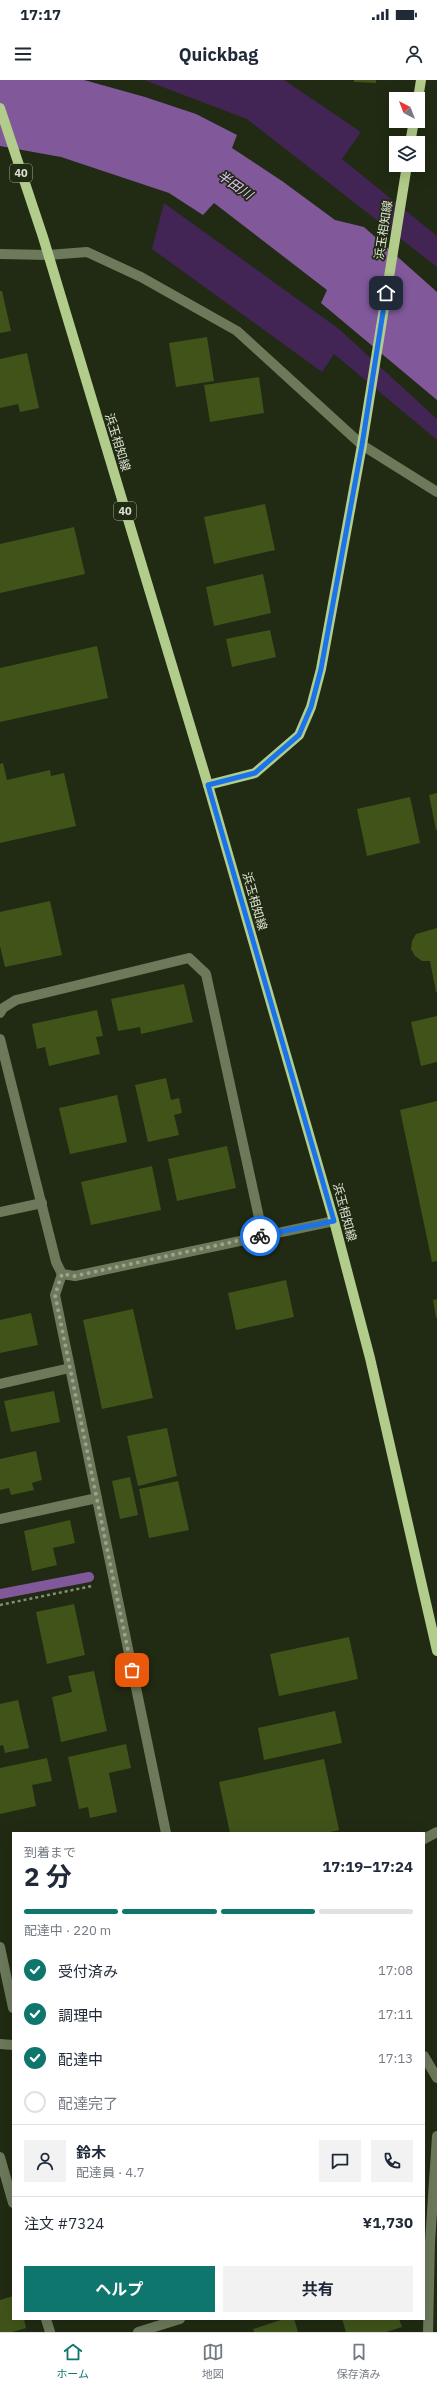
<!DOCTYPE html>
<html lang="ja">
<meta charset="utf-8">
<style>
:root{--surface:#fff;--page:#f2f2f3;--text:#1f2937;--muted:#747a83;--line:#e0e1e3;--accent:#0f766e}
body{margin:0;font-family:"IBM Plex Sans","Noto Sans JP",sans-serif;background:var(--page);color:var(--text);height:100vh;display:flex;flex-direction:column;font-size:15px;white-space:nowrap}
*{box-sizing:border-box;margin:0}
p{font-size:13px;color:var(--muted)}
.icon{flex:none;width:22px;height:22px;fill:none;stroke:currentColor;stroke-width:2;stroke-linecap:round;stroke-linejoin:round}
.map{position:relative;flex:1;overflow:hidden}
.sheet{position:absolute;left:12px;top:1752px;width:413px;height:488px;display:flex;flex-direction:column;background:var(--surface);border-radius:0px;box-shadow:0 4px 16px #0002}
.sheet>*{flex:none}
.needle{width:26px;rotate:318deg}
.buttons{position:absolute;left:389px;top:12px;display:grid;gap:8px}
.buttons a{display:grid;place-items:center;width:36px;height:36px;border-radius:0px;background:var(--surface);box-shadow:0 4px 16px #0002;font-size:20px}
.pin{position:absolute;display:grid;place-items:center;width:34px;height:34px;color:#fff;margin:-17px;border-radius:8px;box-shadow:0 2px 6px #0006}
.courier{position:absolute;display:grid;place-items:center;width:40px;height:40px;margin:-20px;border:3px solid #1a73e8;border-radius:50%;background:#fff;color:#222;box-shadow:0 1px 5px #0007}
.overview em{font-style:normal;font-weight:700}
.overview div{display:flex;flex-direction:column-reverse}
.overview{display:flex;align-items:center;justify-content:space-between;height:68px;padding:0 12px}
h1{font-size:26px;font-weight:700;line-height:30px}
.bar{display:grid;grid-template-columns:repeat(4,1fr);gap:6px 4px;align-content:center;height:48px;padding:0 12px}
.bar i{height:5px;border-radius:3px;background:var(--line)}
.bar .active{background:var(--accent)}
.bar p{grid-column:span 4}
.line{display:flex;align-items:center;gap:10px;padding:0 12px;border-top:1px solid var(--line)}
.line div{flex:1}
.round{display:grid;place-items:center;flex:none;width:42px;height:42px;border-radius:0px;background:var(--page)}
ol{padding:0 12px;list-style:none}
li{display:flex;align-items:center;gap:12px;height:44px}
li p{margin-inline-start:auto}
li .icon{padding:4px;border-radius:50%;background:var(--accent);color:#fff;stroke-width:4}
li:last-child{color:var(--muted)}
li i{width:22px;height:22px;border:2px solid var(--line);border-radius:50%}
.primary-button{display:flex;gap:8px;margin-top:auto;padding:8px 12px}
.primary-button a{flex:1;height:46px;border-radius:0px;background:var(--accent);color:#fff;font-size:16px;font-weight:700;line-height:46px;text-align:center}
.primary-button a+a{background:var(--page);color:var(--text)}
.status{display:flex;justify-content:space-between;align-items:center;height:28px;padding:0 20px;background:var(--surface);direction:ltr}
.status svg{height:11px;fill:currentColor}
header{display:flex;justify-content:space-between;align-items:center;height:52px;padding:0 12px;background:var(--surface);font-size:18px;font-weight:700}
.menu{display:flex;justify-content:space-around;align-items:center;height:56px;border-top:1px solid var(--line);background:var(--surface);font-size:11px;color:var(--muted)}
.menu a{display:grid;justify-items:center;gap:2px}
.menu .active{color:var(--accent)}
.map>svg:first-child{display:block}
.green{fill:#422455}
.water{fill:#81599b}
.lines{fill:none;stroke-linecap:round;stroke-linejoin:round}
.stream{stroke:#81599b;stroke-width:10}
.building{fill:#40541a}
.path{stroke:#858d7a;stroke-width:2.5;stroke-dasharray:3 3;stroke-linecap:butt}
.minor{stroke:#6c795a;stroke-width:10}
.major{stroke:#b2cd8b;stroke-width:10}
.done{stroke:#9ba28f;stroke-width:4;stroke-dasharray:0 7.2}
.route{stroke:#1a73e8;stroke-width:5}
.labels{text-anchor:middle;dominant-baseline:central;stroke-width:3.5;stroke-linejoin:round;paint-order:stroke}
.shield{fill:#212a12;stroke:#a4ab99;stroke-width:1}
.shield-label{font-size:11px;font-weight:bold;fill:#dce2d3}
.street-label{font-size:12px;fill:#dce2d3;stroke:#212a12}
.water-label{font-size:13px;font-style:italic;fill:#e3c3fb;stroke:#212a12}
</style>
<div class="status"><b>17:17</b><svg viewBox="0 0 49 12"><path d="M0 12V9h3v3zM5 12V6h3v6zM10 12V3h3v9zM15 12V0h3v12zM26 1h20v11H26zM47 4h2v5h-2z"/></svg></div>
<header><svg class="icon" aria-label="menu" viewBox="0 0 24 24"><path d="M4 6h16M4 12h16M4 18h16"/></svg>Quickbag<svg class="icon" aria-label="person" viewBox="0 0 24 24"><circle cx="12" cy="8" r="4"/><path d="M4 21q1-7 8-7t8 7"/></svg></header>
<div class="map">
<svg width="437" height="2252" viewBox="0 0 437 2252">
<rect width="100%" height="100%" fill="#212a12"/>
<!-- green -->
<g class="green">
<path d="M144,0h140l77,52 -19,27 95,77v31l-190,-148z"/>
<path d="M164,123l175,126 98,90v21l-103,-86 -12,18 -170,-123z"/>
</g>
<!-- water -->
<path class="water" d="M0,0h84l61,17 51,17 41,21 -5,13 50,33 53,39 29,7 73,65v108l-116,-97 6,-13 -113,-87 -11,12 -34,-22 -108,-36 -61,-11z"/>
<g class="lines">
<!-- stream -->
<path class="stream" d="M0,1514l89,-17"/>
</g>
<!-- building -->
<g class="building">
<path d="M354,0h22v3l-22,-1z"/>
<path d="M0,211h2l9,40 -11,2z"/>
<path d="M207,257l7,44 -38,6 -7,-44z"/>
<path d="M27,273l12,55 -19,4 -2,-8 -18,4v-49z"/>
<path d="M259,297l5,36 -54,9 -6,-37z"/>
<path d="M265,424l10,46 -61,14 -10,-47z"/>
<path d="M74,447l11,47 -85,19v-49z"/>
<path d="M263,494l8,39 -57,13 -8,-39z"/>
<path d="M270,550l6,27 -44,10 -6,-28z"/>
<path d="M97,566l11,52 -108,24v-54z"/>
<path d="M3,683l4,17 43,-10 1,6 13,-3 12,53 -76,17v-79z"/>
<path d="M437,713v37h-1l-7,-35z"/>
<path d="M410,717l10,46 -53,13 -10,-47z"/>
<path d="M50,821l12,54 -57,12 -5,-21v-34z"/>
<path d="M437,848v64h-1l-6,-31h-8l-7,-5 -4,-7 1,-8 4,-7z"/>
<path d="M184,904l9,38 -52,12 -1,-7 -22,4 -7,-32z"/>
<path d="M97,930l6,26 -7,1 4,17 -51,12 -4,-19 -8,2 -5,-25z"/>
<path d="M437,936v46l-16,4 -10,-44z"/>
<path d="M166,998l5,22 8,-2 3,15 -8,2 5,20 -31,7 -13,-57z"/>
<path d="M117,1015l10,47 -57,12 -11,-46z"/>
<path d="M437,1021v160l-5,1 -32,-152z"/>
<path d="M227,1066l9,42 -59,13 -9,-42z"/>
<path d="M152,1086l9,44 -70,15 -10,-43z"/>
<path d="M286,1200l8,37 -58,13 -8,-37z"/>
<path d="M437,1219v19h-1l-3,-18z"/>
<path d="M133,1229l20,89 -51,11 -19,-89z"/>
<path d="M31,1233l7,32 -38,8v-33z"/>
<path d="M54,1311l6,31 -49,10 -7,-31z"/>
<path d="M167,1348l10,48 -39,10 -11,-50z"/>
<path d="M36,1371l6,29 -10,3 2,7 -23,5 -2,-7 -9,2v-31z"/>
<path d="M130,1397l8,38 -18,4 -8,-38z"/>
<path d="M178,1401l11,49 -40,8 -10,-49z"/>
<path d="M70,1440l5,23 -22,5 4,17 -25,6 -8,-40z"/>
<path d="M74,1524l11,51 -38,9 -11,-52z"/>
<path d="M349,1557l9,42 -79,17 -9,-42z"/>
<path d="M94,1591l13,60 -46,11 -9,-45 20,-5 -4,-16z"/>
<path d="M18,1620l11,48 -24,5 -2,-8 -3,1v-42z"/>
<path d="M335,1631l7,32 -78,17 -6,-32z"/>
<path d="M126,1664l5,24 -22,5 8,39 -27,6 -2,-11 -9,2 -11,-52z"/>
<path d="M47,1678l5,23 -20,4 4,21 -36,8v-46z"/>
<path d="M324,1679l15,71 -13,3h-96l-11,-51z"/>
<path d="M13,2216v23h11l2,9 -14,4h-12v-32z"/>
<path d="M284,2239h10l4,13h-44l-1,-3z"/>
<path d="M342,2239h57l3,8 -16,5h-40z"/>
</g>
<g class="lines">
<!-- path -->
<path class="path" d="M0,1525l92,-19"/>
<!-- minor -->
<g class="minor">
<path d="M0,174l48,1 39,-3 54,25 96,54 125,114 75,47"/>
<path d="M0,933l3,-5 13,-8 173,-42 17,16 57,262"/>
<path d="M0,959l56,223 6,12 13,2 259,-55"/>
<path d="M0,1132l42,-9"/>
<path d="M62,1194l-7,21 111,538"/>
<path d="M0,1304l70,-16"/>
<path d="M0,1439l97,-21"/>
<path d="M424,1759l13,-7"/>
<path d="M0,1867l13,61"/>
<path d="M0,1964l13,1"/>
<path d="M424,1976l13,22"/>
<path d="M0,2077l13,46"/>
<path d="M46,2239l4,13"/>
<path d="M138,2252l42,-13"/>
<path d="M428,2252l2,-90 7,-106"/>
</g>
<!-- major -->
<g class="major">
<path d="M418,19l3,-19"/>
<path d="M0,28l43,129 165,548 126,436 36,137 67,293"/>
<path d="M410,63l4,-22"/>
<path d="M208,705l47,-12 44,-38 12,-28 10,-38 41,-224 45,-280"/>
</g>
</g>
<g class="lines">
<!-- done -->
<path class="done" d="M132,1590l-77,-375 7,-21 13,2 185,-40"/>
<!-- route -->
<path class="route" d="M260,1156l74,-15 -126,-436 47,-12 44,-38 12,-28 10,-38 41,-224 24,-152"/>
</g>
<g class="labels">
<!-- shield labels -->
<g class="shield">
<rect x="10" y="84" width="22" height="18" rx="3"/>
<rect x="114" y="422" width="22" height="18" rx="3"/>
</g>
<g class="shield-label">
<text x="21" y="93">40</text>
<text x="125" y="431">40</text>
</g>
<!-- street labels -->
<g class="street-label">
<text transform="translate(383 150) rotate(-81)">浜玉相知線</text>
<text transform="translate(118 362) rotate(73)">浜玉相知線</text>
<text transform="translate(255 821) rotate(74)">浜玉相知線</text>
<text transform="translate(345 1132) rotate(75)">浜玉相知線</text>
</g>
<!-- water labels -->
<g class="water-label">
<text transform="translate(235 105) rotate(35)">半田川</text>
</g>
</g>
</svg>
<div class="buttons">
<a><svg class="needle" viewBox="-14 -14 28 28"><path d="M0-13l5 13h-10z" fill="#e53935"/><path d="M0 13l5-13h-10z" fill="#747a83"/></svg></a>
<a><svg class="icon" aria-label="layers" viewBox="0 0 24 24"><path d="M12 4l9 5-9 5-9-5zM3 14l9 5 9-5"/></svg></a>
</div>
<div class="pin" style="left:132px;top:1590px;background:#ea580c"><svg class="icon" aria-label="bag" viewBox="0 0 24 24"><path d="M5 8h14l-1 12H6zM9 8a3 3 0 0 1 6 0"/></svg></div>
<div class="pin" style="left:386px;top:213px;background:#1f2937"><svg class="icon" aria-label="home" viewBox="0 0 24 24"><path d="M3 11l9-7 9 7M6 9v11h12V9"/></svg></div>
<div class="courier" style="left:260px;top:1156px"><svg class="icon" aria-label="bike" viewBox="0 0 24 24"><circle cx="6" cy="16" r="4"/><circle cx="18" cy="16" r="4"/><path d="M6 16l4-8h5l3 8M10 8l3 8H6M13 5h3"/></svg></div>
<section class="sheet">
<div class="overview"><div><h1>2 分</h1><p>到着まで</p></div><em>17:19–17:24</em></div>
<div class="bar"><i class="active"></i><i class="active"></i><i class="active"></i><i></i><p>配達中 · 220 m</p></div>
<ol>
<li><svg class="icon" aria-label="check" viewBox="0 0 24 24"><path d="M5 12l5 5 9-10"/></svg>受付済み<p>17:08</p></li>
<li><svg class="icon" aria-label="check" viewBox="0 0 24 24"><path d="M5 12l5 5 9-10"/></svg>調理中<p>17:11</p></li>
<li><svg class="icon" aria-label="check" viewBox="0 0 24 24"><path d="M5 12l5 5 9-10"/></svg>配達中<p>17:13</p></li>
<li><i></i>配達完了</li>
</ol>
<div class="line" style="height:72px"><a class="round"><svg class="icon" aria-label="person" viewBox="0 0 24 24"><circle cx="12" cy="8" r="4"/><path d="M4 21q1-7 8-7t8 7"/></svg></a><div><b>鈴木</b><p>配達員 · 4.7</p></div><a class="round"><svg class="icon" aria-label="chat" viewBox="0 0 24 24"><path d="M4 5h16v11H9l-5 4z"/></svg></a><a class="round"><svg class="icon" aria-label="phone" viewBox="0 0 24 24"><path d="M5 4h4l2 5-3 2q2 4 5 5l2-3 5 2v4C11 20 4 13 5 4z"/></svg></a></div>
<div class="line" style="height:52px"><div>注文 #7324</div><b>¥1,730</b></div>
<div class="primary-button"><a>ヘルプ</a><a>共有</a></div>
</section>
</div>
<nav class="menu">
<a class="active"><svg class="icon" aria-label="home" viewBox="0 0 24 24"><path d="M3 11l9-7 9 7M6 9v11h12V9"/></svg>ホーム</a>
<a><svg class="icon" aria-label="map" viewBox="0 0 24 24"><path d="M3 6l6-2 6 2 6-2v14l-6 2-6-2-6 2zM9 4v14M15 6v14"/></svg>地図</a>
<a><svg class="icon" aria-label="saved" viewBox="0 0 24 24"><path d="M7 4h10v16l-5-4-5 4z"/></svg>保存済み</a>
</nav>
